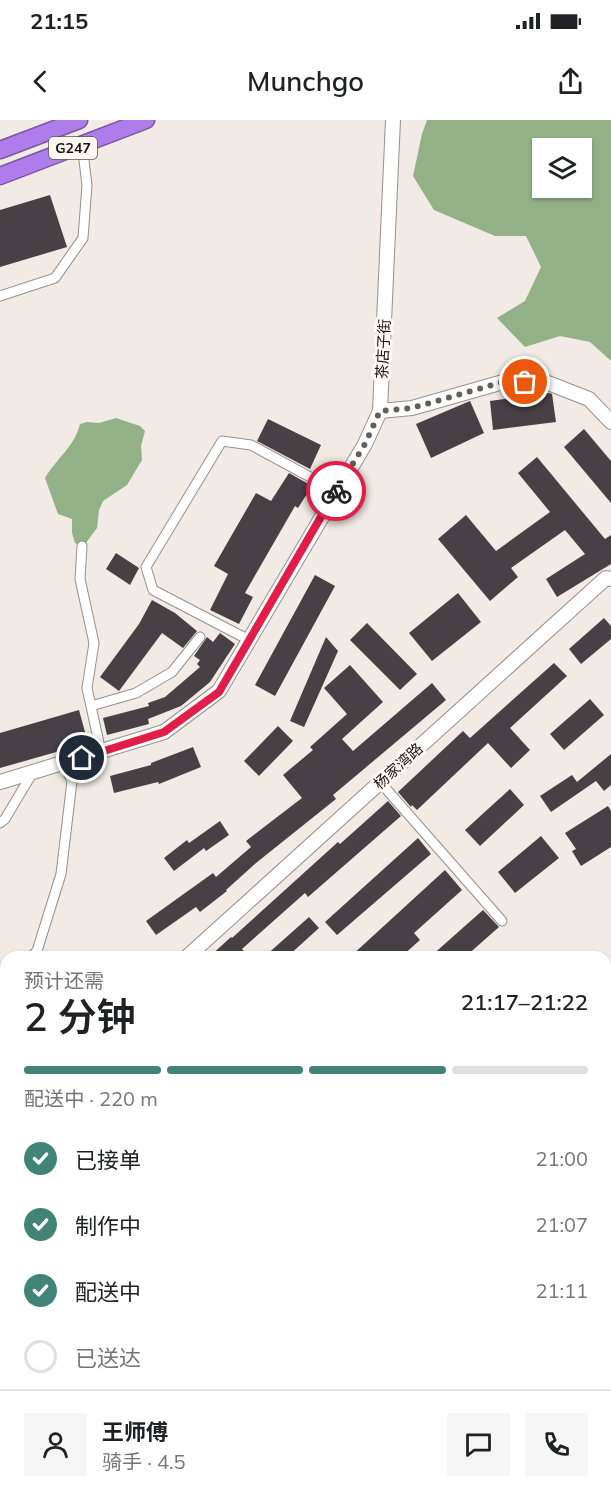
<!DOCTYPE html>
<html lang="zh">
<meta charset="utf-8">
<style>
:root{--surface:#fff;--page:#f6f6f6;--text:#202124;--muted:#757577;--line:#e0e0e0;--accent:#418477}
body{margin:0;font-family:Mulish,"Noto Sans SC",sans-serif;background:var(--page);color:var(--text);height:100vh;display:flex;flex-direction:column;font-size:22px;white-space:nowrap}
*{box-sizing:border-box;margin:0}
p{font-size:20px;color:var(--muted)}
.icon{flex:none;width:33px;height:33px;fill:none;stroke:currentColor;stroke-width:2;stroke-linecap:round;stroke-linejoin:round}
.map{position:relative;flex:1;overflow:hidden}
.panel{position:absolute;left:0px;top:831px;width:612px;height:558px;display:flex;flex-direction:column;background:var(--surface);border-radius:18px 18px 0 0;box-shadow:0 2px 4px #0004}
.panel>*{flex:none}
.buttons{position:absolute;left:532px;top:18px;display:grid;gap:12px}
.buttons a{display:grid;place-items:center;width:60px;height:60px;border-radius:0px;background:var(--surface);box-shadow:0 2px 4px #0004;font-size:30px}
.pin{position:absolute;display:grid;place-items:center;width:51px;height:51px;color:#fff;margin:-26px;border:3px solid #fff;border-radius:50%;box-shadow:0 2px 6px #0007}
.courier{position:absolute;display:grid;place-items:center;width:60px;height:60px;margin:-30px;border:4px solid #e11d48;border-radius:50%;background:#fff;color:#222;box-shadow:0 2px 8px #0007}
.summary em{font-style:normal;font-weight:600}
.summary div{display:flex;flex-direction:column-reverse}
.summary{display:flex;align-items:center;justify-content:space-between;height:102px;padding:0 24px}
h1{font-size:39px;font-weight:600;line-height:45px}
.bar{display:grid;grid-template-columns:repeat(4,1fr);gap:9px 6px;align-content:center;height:72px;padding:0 24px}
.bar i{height:8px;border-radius:4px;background:var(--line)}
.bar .selected{background:var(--accent)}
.bar p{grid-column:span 4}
.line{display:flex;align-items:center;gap:15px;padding:0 24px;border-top:2px solid var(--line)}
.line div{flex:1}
.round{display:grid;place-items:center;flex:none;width:63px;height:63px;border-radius:0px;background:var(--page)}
ol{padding:0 24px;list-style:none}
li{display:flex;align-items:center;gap:18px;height:66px}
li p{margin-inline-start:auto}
li .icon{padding:6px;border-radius:50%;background:var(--accent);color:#fff;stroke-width:4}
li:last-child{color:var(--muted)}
li i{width:33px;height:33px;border:3px solid var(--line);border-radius:50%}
.status{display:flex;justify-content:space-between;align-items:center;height:42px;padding:0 30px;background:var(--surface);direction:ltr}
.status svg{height:16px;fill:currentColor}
header{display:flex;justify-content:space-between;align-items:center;height:78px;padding:0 24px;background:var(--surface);font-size:27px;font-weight:600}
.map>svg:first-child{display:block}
.forest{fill:#93b187;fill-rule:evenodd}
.building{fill:#474145}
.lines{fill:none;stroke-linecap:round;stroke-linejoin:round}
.street-casing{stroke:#97908c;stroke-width:11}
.secondary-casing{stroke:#97908c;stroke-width:16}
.highway-casing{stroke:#79589f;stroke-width:19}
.street{stroke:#fff;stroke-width:9}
.secondary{stroke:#fff;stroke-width:14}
.highway{stroke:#ae7ceb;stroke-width:16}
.done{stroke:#63605c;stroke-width:6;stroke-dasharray:0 10.8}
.route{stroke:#e11d48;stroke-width:8}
.labels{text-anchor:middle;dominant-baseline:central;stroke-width:6;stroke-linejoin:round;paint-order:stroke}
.shield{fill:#fff7f2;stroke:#5d5956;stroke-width:1.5}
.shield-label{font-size:14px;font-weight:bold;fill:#171513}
.street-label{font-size:15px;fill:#171513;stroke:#fff7f2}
</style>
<div class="status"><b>21:15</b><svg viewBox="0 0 49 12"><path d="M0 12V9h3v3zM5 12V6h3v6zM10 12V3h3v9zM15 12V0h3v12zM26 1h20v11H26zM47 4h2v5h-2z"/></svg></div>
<header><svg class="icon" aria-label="back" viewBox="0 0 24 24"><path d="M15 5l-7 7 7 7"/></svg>Munchgo<svg class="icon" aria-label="share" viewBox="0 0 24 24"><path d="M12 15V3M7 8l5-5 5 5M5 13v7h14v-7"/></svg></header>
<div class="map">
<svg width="611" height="1389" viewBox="0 0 611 1389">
<rect width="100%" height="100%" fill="#f1eae5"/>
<!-- forest -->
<g class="forest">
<path d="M427,0h184v241l-21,-19 -30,-6 -35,11 -28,-29 28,-17 16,-34 -15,-31h-31l-61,-26 -21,-34 9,-42zM543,28h39v40h-39z"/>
<path d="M116,298l24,8 5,5 -4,15 1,14 -15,25 -24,16 -4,9 -2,18 -14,19 -8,-4 -3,-10v-14l-14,-5 -13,-36c11,-19 30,-32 35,-54l7,-2 12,1z"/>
</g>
<!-- building -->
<g class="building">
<path d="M50,75l17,52 -67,20v-57z"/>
<path d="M549,273l3,1 4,28 -63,8 -3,-29z"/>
<path d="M470,281l14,32 -53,25 -15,-34z"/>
<path d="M268,299l53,26 -11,24 -53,-28z"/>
<path d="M584,309l27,32v42l-47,-56z"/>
<path d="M537,337l68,82 6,-4v29l-54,33 -11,-18 39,-25 -20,-24 -54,38 7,9 -28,24 -52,-62 28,-24 30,36 54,-39 -32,-39z"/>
<path d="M289,353l23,13 -14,22 -3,-2 -50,87 8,4 -14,27 -29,-14 18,-36 -14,-8 42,-73 15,8z"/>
<path d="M116,433l23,15 -9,17 -24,-16z"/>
<path d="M315,455l20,11 -60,110 -20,-11z"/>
<path d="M458,473l23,29 -49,39 -23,-28z"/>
<path d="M152,480l23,13 22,18 -14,17 -21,-15 -43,58 -19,-14 39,-53z"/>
<path d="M604,498l7,8v13l-30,25 -12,-15z"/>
<path d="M367,503l50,51 -17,16 -50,-50z"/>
<path d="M220,513l15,11 -25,38 -29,24 -33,13 1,5 -42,11 -4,-17 46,-12 -1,-3 17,-6 35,-30 -3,-3 3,-4 -6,-4 13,-19 6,5z"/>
<path d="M326,517l12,14 -34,76 -14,-6z"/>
<path d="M554,543l13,13 -57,52 20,22 -19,18 -23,-25 -71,67 -5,-5 -1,2 -13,-15 65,-61 7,7z"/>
<path d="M350,545l33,37 -41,37 11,12 79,-68 14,17 -113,95 3,4 -80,64 -30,27 1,1 -27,21 -4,-5 -40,28 -10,-14 67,-48 3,4 35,-30 -5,-6 56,-43 -19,-23 30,-25 -3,-3 37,-33 -23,-26z"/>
<path d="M590,579l14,16 -40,35 -14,-16z"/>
<path d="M79,590l9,33 -88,25v-35z"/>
<path d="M278,606l15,15 -34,35 -15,-15z"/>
<path d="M193,627l8,20 -42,17 -1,-2 -44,11 -4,-17 41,-11v-2z"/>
<path d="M611,634v31l-7,6 -8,-10 -45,31 -11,-16 32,-21 5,7z"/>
<path d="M510,669l14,16 -44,41 -15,-16z"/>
<path d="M388,681l13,15 -93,81 -3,-4 -63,56 7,8h-40l22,-20 1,1 106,-96 2,2z"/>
<path d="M608,686l3,5v36l-30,19 -9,-15 4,-2 -11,-16z"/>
<path d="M220,701l9,14 -23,16 -2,-3 -30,23 -10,-13 23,-18 2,3z"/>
<path d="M541,716l18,22 -44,35 -17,-21z"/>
<path d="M418,718l13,16 -94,81 -12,-13z"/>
<path d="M445,750l17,20 -48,43 6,7 -19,17h-51z"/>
<path d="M483,790l16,17 -34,30h-35z"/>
<path d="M309,797l10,11 -32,29h-23z"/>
</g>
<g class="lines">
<!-- street casing -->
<g class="street-casing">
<g id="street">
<path d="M0,176l55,-18 28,-40 4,-53 -5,-41"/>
<path d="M82,426l-2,33 14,64 -7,45 14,64"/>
<path d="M249,520l-96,-50 -7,-23 76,-126 29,4 85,46"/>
<path d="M91,586l45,-13 36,-21 28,-35"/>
<path d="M380,662l122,139"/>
<path d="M0,703l5,-4 28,-47"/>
<path d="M31,837l6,-6 24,-77 11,-93 -9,-18"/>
<path d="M606,862l5,5"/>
<path d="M0,872l6,-7"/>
<path d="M606,910l5,-6"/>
<path d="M606,996l5,-6"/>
<path d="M606,1308l5,5"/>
</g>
</g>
<!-- secondary casing -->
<g class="secondary-casing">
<g id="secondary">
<path d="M380,291l32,-3 91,-26 45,1 41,16 22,23"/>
<path d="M0,662l164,-50 55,-41 146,-247 15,-33 13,-291"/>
<path d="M187,837l419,-379 5,1"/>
<path d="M0,1044l6,-7"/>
<path d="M606,1239l5,-4"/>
<path d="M0,1320l6,5"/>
<path d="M194,1383l4,6"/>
<path d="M349,1389l13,-6"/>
</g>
</g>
<!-- highway casing -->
<g class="highway-casing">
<g id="highway">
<path d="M0,30l79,-30"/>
<path d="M0,56l146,-56"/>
</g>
</g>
<!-- street -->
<use href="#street" class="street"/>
<!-- secondary -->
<use href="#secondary" class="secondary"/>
<!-- highway -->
<use href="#highway" class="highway"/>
</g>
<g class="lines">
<!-- done -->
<path class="done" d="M336,371l29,-47 15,-33 32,-3 91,-26h22"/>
<!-- route -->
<path class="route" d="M82,638l82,-26 55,-40 117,-201"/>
</g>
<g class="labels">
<!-- shield labels -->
<rect class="shield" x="49" y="17" width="48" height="22" rx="4.5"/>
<g class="shield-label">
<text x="73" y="28">G247</text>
</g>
<!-- street labels -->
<g class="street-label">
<text transform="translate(383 229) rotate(-87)">茶店子街</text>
<text transform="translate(398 646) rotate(-42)">杨家湾路</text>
</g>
</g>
</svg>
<div class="buttons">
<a><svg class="icon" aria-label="layers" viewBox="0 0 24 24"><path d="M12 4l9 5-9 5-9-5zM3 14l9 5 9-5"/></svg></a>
</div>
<div class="pin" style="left:525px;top:262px;background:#ea580c"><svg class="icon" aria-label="bag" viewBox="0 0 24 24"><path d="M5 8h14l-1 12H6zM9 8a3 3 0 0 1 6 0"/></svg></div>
<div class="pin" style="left:82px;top:638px;background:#1f2937"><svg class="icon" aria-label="home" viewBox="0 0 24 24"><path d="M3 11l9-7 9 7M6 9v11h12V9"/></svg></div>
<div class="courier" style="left:336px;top:371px"><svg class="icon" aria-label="bike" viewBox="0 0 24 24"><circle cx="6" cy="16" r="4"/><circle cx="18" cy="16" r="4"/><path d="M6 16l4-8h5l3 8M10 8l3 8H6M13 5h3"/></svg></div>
<section class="panel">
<div class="summary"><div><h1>2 分钟</h1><p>预计还需</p></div><em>21:17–21:22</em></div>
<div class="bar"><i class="selected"></i><i class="selected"></i><i class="selected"></i><i></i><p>配送中 · 220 m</p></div>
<ol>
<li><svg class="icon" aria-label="check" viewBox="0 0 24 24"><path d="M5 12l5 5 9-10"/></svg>已接单<p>21:00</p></li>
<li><svg class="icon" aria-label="check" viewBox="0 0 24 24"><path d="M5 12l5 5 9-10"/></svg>制作中<p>21:07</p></li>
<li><svg class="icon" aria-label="check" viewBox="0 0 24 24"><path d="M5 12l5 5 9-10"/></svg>配送中<p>21:11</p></li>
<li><i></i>已送达</li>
</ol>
<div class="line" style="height:108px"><a class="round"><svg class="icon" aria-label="person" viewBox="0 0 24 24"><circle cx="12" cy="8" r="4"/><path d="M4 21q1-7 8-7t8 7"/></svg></a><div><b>王师傅</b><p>骑手 · 4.5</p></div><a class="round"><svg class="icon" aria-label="chat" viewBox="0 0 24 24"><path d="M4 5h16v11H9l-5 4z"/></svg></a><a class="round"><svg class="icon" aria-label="phone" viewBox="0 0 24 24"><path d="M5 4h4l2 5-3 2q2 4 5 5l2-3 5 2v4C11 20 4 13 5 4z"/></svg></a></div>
</section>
</div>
